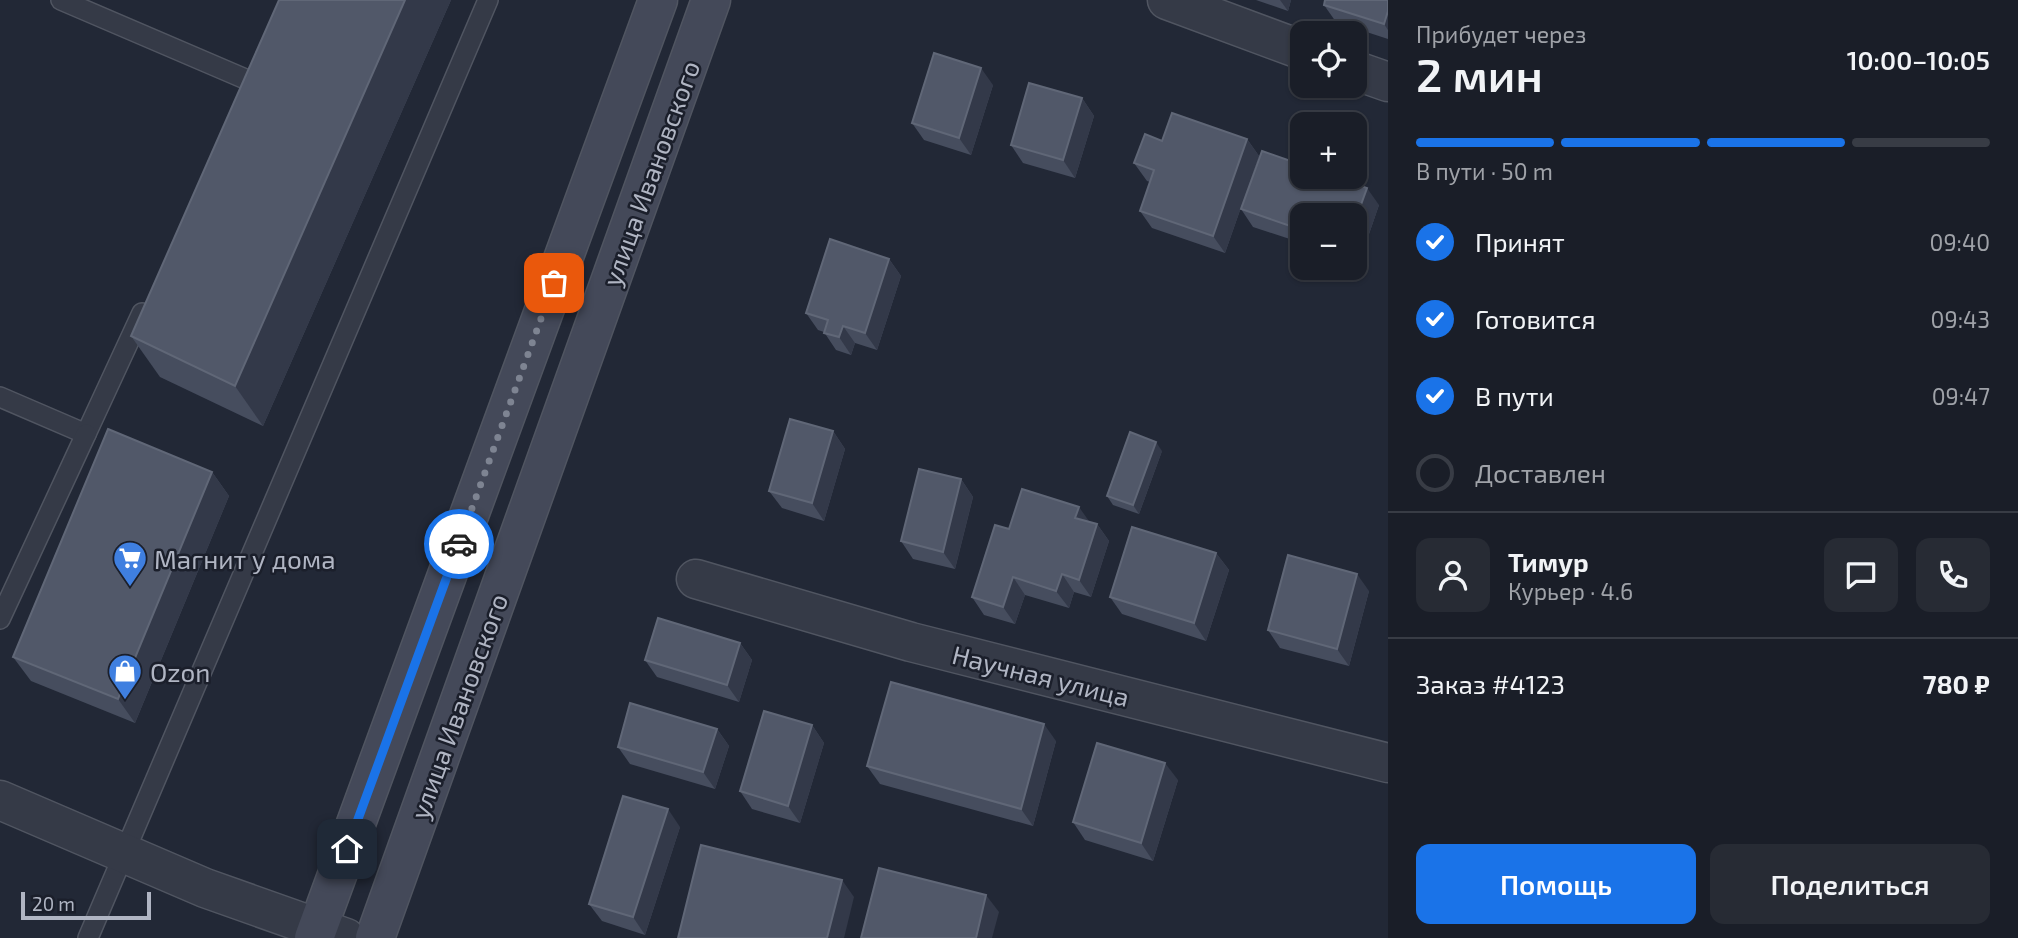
<!DOCTYPE html>
<html lang="ru">
<meta charset="utf-8">
<style>
:root{--surface:#1a1e28;--page:#272b34;--text:#f1f3f6;--muted:#9fa2a8;--line:#383c45;--accent:#1a73e8}
body{margin:0;font-family:"Exo 2",sans-serif;background:var(--page);color:var(--text);height:100vh;display:flex;flex-direction:column;font-size:26px;white-space:nowrap}
*{box-sizing:border-box;margin:0}
p{font-size:23px;color:var(--muted)}
.icon{flex:none;width:38px;height:38px;fill:none;stroke:currentColor;stroke-width:2;stroke-linecap:round;stroke-linejoin:round}
.map{position:relative;flex:1;overflow:hidden}
.details{display:flex;flex-direction:column;background:var(--surface);width:630px}
.details>*{flex:none}
.buttons{position:absolute;left:1290px;top:21px;display:grid;gap:14px}
.buttons a{display:grid;place-items:center;width:77px;height:77px;border-radius:14px;background:var(--surface);box-shadow:0 2px 5px #0004,0 0 0 2px var(--line);font-size:35px}
.scale{position:absolute;left:21px;bottom:18px;width:130px;box-sizing:border-box;padding-left:7px;border:4px solid #b0b5c3;border-top:0;font-size:19px;line-height:24px;white-space:nowrap;color:#b0b5c3;-webkit-text-stroke:5px #1b1f2b;paint-order:stroke}
.pin{position:absolute;display:grid;place-items:center;width:60px;height:60px;color:#fff;margin:-30px;border-radius:14px;box-shadow:0 4px 10px #0006}
.courier{position:absolute;display:grid;place-items:center;width:70px;height:70px;margin:-35px;border:5px solid #1a73e8;border-radius:50%;background:#fff;color:#222;box-shadow:0 2px 9px #0007}
.head em{font-style:normal;font-weight:600}
.head div{display:flex;flex-direction:column-reverse}
.head{display:flex;align-items:center;justify-content:space-between;height:119px;padding:0 28px}
h1{font-size:46px;font-weight:600;line-height:52px}
.bar{display:grid;grid-template-columns:repeat(4,1fr);gap:10px 7px;align-content:center;height:84px;padding:0 28px}
.bar i{height:9px;border-radius:5px;background:var(--line)}
.bar .selected{background:var(--accent)}
.bar p{grid-column:span 4}
.line{display:flex;align-items:center;gap:18px;padding:0 28px;border-top:2px solid var(--line)}
.line div{flex:1}
.round{display:grid;place-items:center;flex:none;width:74px;height:74px;border-radius:14px;background:var(--page)}
ol{padding:0 28px;list-style:none}
li{display:flex;align-items:center;gap:21px;height:77px}
li p{margin-inline-start:auto}
li .icon{padding:7px;border-radius:50%;background:var(--accent);color:#fff;stroke-width:4}
li:last-child{color:var(--muted)}
li i{width:38px;height:38px;border:4px solid var(--line);border-radius:50%}
.button{display:flex;gap:14px;margin-top:auto;padding:14px 28px}
.button a{flex:1;height:80px;border-radius:14px;background:var(--accent);color:#fff;font-size:28px;font-weight:600;line-height:80px;text-align:center}
.button a+a{background:var(--page);color:var(--text)}
main{display:flex;flex:1;min-height:0}
.map>svg:first-child{display:block}
.lines{fill:none;stroke-linecap:round;stroke-linejoin:round}
.lane-casing{stroke:#505561;stroke-width:22}
.street-casing{stroke:#505561;stroke-width:41}
.secondary-casing{stroke:#505561;stroke-width:41}
.lane{stroke:#353a47;stroke-width:19}
.street{stroke:#353a47;stroke-width:38}
.secondary{stroke:#444959;stroke-width:38}
.wall{fill:#464d5e}
.shaded-wall{fill:#333949}
.building{fill:#515869;stroke:#606777;stroke-width:2}
.done{stroke:#7e8492;stroke-width:7;stroke-dasharray:0 12.6}
.route{stroke:#1a73e8;stroke-width:9}
.labels{text-anchor:middle;dominant-baseline:central;stroke-width:5;stroke-linejoin:round;paint-order:stroke}
.street-label{font-size:26px;fill:#b0b5c3;stroke:#1b1f2b}
.poi-label{font-size:26px;fill:#b0b5c3;stroke:#1b1f2b;text-anchor:start}
</style>
<main>
<div class="map">
<svg width="1388" height="938" viewBox="0 0 1388 938">
<rect width="100%" height="100%" fill="#222836"/>
<g class="lines">
<!-- lane casing -->
<g class="lane-casing">
<g id="lane">
<path d="M61,0l189,81"/>
<path d="M0,397l86,37 56,-121"/>
<path d="M0,619l86,-185"/>
<path d="M88,938l400,-938"/>
</g>
</g>
<!-- street casing -->
<g class="street-casing">
<g id="street">
<path d="M1167,0l135,50"/>
<path d="M1354,70l34,12"/>
<path d="M696,579l215,63 477,121"/>
<path d="M0,800l205,88 141,50"/>
</g>
</g>
<!-- secondary casing -->
<g class="secondary-casing">
<g id="secondary">
<path d="M314,938l344,-938"/>
<path d="M375,938l336,-938"/>
</g>
</g>
<!-- lane -->
<use href="#lane" class="lane"/>
<!-- street -->
<use href="#street" class="street"/>
<!-- secondary -->
<use href="#secondary" class="secondary"/>
</g>
<!-- wall -->
<g class="wall">
<path d="M279,0h172l-188,426 -103,-49 -29,-41z"/>
<path d="M1256,0h35l-3,11z"/>
<path d="M1388,0v39l-52,-17 -12,-17z"/>
<path d="M993,85l-22,70 -47,-15 -12,-17z"/>
<path d="M1082,98l12,18 -19,62 -52,-15 -12,-18z"/>
<path d="M1247,139l12,17 -34,97 -73,-25 -12,-17 10,-29 -3,-1 -13,-18z"/>
<path d="M1379,205l-20,58 -5,-1v-47h-52v28l-49,-16 -12,-18z"/>
<path d="M889,259l12,17 -24,74 -22,-7 -4,12 -15,-5 -12,-18 -6,-2 -12,-17z"/>
<path d="M833,431l12,18 -21,72 -42,-13 -13,-17z"/>
<path d="M1162,451l-23,63 -26,-9 -6,-9z"/>
<path d="M212,472l17,24 -94,227 -104,-42 -18,-24z"/>
<path d="M961,479l12,18 -18,72 -42,-10 -12,-18z"/>
<path d="M1089,522l8,2 12,17 -18,56 -17,-5 -5,16 -44,-13 -10,29 -31,-9 -12,-18 37,-68z"/>
<path d="M1216,553l13,17 -23,71 -84,-27 -12,-17z"/>
<path d="M1369,591l-20,75 -69,-18 -12,-18z"/>
<path d="M740,643l12,17 -13,42 -82,-25 -12,-17z"/>
<path d="M812,725l12,18 -24,80 -48,-14 -12,-18z"/>
<path d="M717,729l12,17 -14,43 -85,-25 -12,-17z"/>
<path d="M1056,741l-23,85 -153,-42 -13,-18z"/>
<path d="M1178,780l-25,81 -68,-21 -12,-18z"/>
<path d="M680,827l-35,108 -43,-14 -13,-17z"/>
</g>
<!-- shaded-wall -->
<g class="shaded-wall">
<path d="M405,0h46l-188,426 -28,-40z"/>
<path d="M1280,0h11l-3,11z"/>
<path d="M1388,11v19l-4,-6z"/>
<path d="M981,68l12,17 -22,70 -12,-17z"/>
<path d="M1082,98l12,18 -19,62 -12,-18z"/>
<path d="M1247,139l12,17 -34,97 -12,-17z"/>
<path d="M1367,188l12,17 -20,58 -5,-6v-33z"/>
<path d="M889,259l12,17 -24,74 -12,-17z"/>
<path d="M843,326l12,17 -4,12 -12,-18z"/>
<path d="M833,431l12,18 -21,72 -12,-18z"/>
<path d="M1156,442l6,9 -23,63 -6,-9z"/>
<path d="M212,472l17,24 -94,227 -17,-24z"/>
<path d="M961,479l12,18 -18,72 -12,-17z"/>
<path d="M1079,507l12,17 -16,-6z"/>
<path d="M1097,524l12,17 -18,56 -12,-17z"/>
<path d="M1216,553l13,17 -23,71 -12,-18z"/>
<path d="M1062,574l12,18 -5,16 -13,-17z"/>
<path d="M1357,574l12,17 -20,75 -12,-17z"/>
<path d="M1013,577l12,18 -10,29 -12,-17z"/>
<path d="M740,643l12,17 -13,42 -12,-17z"/>
<path d="M1044,724l12,17 -23,85 -12,-17z"/>
<path d="M812,725l12,18 -24,80 -12,-17z"/>
<path d="M717,729l12,17 -14,43 -12,-17z"/>
<path d="M1165,763l13,17 -25,81 -12,-18z"/>
<path d="M668,809l12,18 -35,108 -12,-18z"/>
<path d="M842,880l12,17 -10,41h-17z"/>
<path d="M986,895l13,17 -7,26h-16z"/>
</g>
<!-- building -->
<g class="building">
<path d="M279,0h126l-170,386 -104,-50z"/>
<path d="M1325,0h63v11l-4,13 -60,-19z"/>
<path d="M934,53l47,15 -22,70 -47,-15z"/>
<path d="M1029,83l53,15 -19,62 -52,-15z"/>
<path d="M1172,113l75,26 -34,97 -73,-25 14,-41 -20,-7 11,-29 17,7z"/>
<path d="M1262,151l40,14v12h34l31,11 -13,36v-9h-52v15l-61,-21z"/>
<path d="M830,239l59,20 -24,74 -22,-7 -4,11 -15,-4 4,-13 -22,-7z"/>
<path d="M790,419l43,12 -21,72 -43,-12z"/>
<path d="M108,429l104,43 -94,227 -105,-42z"/>
<path d="M1130,432l26,10 -23,63 -26,-9z"/>
<path d="M919,469l42,10 -18,73 -42,-11z"/>
<path d="M1022,489l57,18 -4,11 22,6 -18,56 -17,-6 -6,17 -43,-14 -10,30 -31,-10 23,-72 14,4z"/>
<path d="M1132,527l84,26 -22,70 -84,-26z"/>
<path d="M1288,555l69,19 -20,75 -69,-19z"/>
<path d="M658,618l82,25 -13,42 -82,-25z"/>
<path d="M891,682l153,42 -23,85 -154,-43z"/>
<path d="M630,703l87,26 -14,43 -85,-25z"/>
<path d="M764,711l48,14 -24,81 -48,-15z"/>
<path d="M1097,743l68,20 -24,80 -68,-21z"/>
<path d="M623,796l45,13 -35,108 -44,-13z"/>
<path d="M701,845l141,35 -15,58h-149z"/>
<path d="M879,868l107,27 -10,43h-115z"/>
</g>
<g class="lines">
<!-- done -->
<path class="done" d="M459,544l95,-261"/>
<!-- route -->
<path class="route" d="M347,849l112,-305"/>
</g>
<!-- icons -->
<defs>
<g id="supermarket-pin" transform="scale(1.75)"><path d="M0 17L-7.5 6A9.5 9.5 0 1 1 7.5 6Z" fill="#3f7fe0" stroke="#1b1f2b"/><path d="M-6-5.5h2.5l.6 2H6L4.5 2H-2.5L-4.4-4H-6ZM-1.5 3.2a1.3 1.3 0 1 0 .1 0ZM3 3.2a1.3 1.3 0 1 0 .1 0Z" fill="#fff"/></g>
<g id="shop-pin" transform="scale(1.75)"><path d="M0 17L-7.5 6A9.5 9.5 0 1 1 7.5 6Z" fill="#3f7fe0" stroke="#1b1f2b"/><path d="M-5-2.5h2.3a2.7 3.5 0 0 1 5.4 0H5L5.5 6h-11ZM-1.5-2.5h3a1.5 2.3 0 0 0-3 0Z" fill="#fff"/></g>
</defs>
<g fill-rule="evenodd">
<use href="#supermarket-pin" x="130" y="558"/>
<use href="#shop-pin" x="125" y="671"/>
</g>
<g class="labels">
<!-- street labels -->
<g class="street-label">
<text transform="translate(650 173) rotate(-70)">улица Ивановского</text>
<text transform="translate(1041 675) rotate(14)">Научная улица</text>
<text transform="translate(458 706) rotate(-70)">улица Ивановского</text>
</g>
<!-- poi labels -->
<g class="poi-label">
<text x="154" y="558">Магнит у дома</text>
<text x="150" y="671">Ozon</text>
</g>
</g>
</svg>
<div class="buttons">
<a><svg class="icon" aria-label="locate" viewBox="0 0 24 24"><circle cx="12" cy="12" r="6"/><path d="M12 2v4M12 18v4M2 12h4M18 12h4"/></svg></a>
<a>+</a>
<a>−</a>
</div>
<div class="scale">20 m</div>
<div class="pin" style="left:554px;top:283px;background:#ea580c"><svg class="icon" aria-label="bag" viewBox="0 0 24 24"><path d="M5 8h14l-1 12H6zM9 8a3 3 0 0 1 6 0"/></svg></div>
<div class="pin" style="left:347px;top:849px;background:#1f2937"><svg class="icon" aria-label="home" viewBox="0 0 24 24"><path d="M3 11l9-7 9 7M6 9v11h12V9"/></svg></div>
<div class="courier" style="left:459px;top:544px"><svg class="icon" aria-label="car" viewBox="0 0 24 24"><path d="M5 17H2v-5l4-1 3-4h7l3 4 3 1v5h-3M9 17h6M6 11h13"/><circle cx="7" cy="17" r="2"/><circle cx="17" cy="17" r="2"/></svg></div>
</div>
<section class="details">
<div class="head"><div><h1>2 мин</h1><p>Прибудет через</p></div><em>10:00–10:05</em></div>
<div class="bar"><i class="selected"></i><i class="selected"></i><i class="selected"></i><i></i><p>В пути · 50 m</p></div>
<ol>
<li><svg class="icon" aria-label="check" viewBox="0 0 24 24"><path d="M5 12l5 5 9-10"/></svg>Принят<p>09:40</p></li>
<li><svg class="icon" aria-label="check" viewBox="0 0 24 24"><path d="M5 12l5 5 9-10"/></svg>Готовится<p>09:43</p></li>
<li><svg class="icon" aria-label="check" viewBox="0 0 24 24"><path d="M5 12l5 5 9-10"/></svg>В пути<p>09:47</p></li>
<li><i></i>Доставлен</li>
</ol>
<div class="line" style="height:126px"><a class="round"><svg class="icon" aria-label="person" viewBox="0 0 24 24"><circle cx="12" cy="8" r="4"/><path d="M4 21q1-7 8-7t8 7"/></svg></a><div><b>Тимур</b><p>Курьер · 4.6</p></div><a class="round"><svg class="icon" aria-label="chat" viewBox="0 0 24 24"><path d="M4 5h16v11H9l-5 4z"/></svg></a><a class="round"><svg class="icon" aria-label="phone" viewBox="0 0 24 24"><path d="M5 4h4l2 5-3 2q2 4 5 5l2-3 5 2v4C11 20 4 13 5 4z"/></svg></a></div>
<div class="line" style="height:91px"><div>Заказ #4123</div><b>780 ₽</b></div>
<div class="button"><a>Помощь</a><a>Поделиться</a></div>
</section>
</main>
